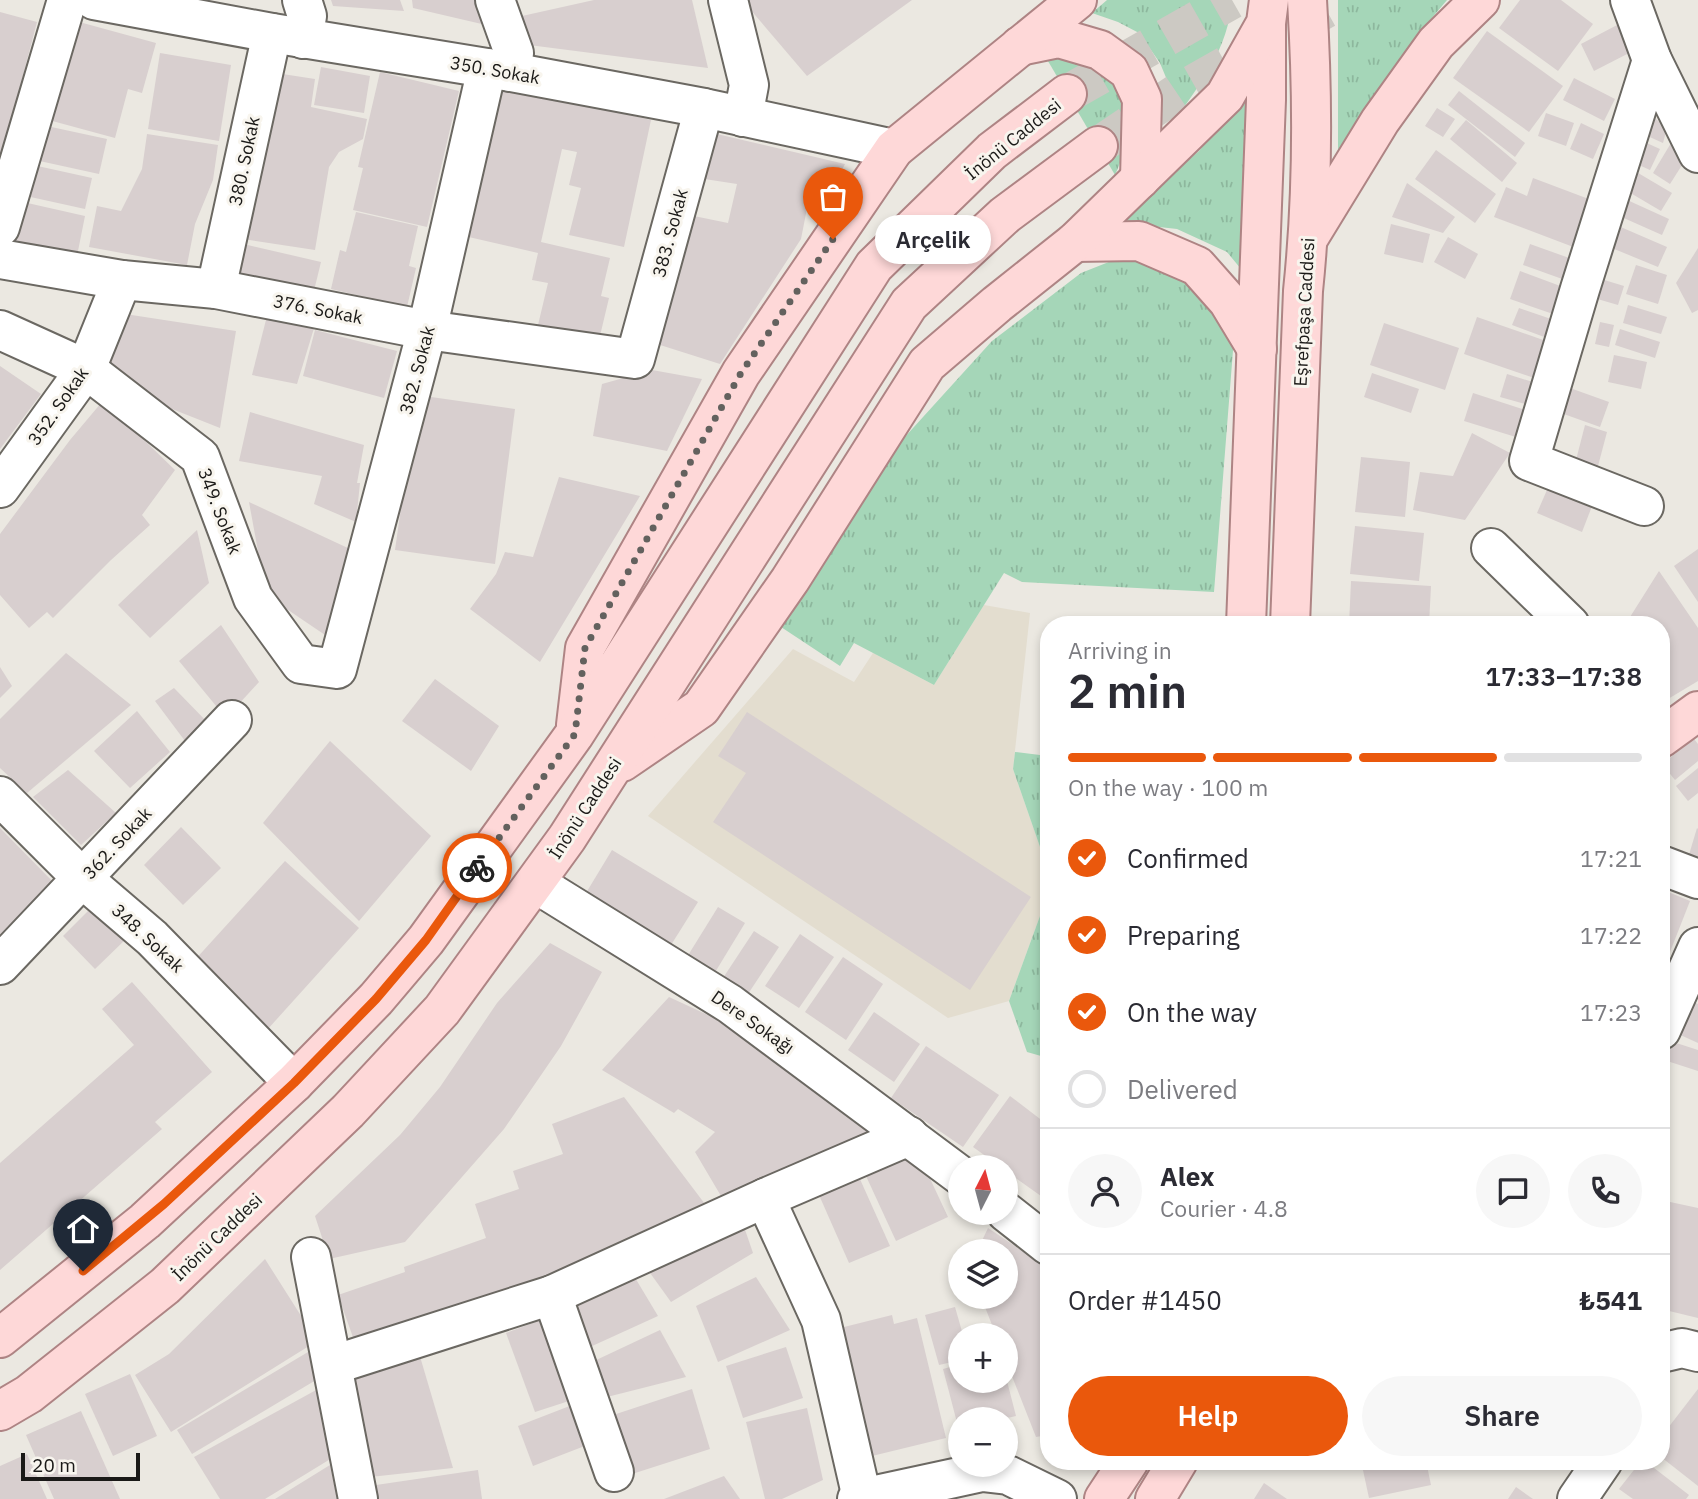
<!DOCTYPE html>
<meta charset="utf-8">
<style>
:root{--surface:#fff;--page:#f7f7f7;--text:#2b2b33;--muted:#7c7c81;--line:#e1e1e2;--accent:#ea580c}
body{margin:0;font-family:"IBM Plex Sans",sans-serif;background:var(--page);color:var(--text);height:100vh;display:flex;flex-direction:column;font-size:26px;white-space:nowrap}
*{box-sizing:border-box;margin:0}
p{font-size:23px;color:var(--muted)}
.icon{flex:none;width:38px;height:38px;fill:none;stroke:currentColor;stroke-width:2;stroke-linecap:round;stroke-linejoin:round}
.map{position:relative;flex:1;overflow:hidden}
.sheet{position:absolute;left:1040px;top:616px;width:630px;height:854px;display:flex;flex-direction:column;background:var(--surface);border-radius:28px;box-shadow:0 4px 10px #0003}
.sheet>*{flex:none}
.needle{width:46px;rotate:6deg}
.fabs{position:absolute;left:948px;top:1155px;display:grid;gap:14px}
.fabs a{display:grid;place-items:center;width:70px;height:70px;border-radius:50%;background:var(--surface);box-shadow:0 4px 10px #0003;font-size:35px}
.scale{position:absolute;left:21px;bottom:18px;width:119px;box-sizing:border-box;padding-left:7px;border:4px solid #1a1917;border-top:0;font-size:19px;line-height:24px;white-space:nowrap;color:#1a1917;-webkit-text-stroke:5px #f8f5ee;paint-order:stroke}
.pin{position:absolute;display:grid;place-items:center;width:60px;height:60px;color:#fff;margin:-72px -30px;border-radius:50% 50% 50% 0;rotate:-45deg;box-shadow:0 0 7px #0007}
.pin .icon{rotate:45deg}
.courier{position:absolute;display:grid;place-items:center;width:70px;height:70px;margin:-35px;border:5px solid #ea580c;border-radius:50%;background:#fff;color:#222;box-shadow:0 2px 9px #0007}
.bubble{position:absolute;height:49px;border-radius:24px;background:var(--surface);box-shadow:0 4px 10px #0003;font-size:23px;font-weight:600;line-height:49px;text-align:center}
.overview em{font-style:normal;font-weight:600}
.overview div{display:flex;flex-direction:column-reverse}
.overview{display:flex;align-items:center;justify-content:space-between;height:119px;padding:0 28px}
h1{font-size:46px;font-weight:600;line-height:52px}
.bar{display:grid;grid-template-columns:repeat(4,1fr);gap:10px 7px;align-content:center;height:84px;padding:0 28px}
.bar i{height:9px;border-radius:5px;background:var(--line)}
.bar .active{background:var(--accent)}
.bar p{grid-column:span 4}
.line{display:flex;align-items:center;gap:18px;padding:0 28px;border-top:2px solid var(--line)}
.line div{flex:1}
.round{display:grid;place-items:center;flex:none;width:74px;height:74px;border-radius:37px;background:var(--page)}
ol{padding:0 28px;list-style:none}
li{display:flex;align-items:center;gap:21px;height:77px}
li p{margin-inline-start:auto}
li .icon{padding:7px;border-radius:50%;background:var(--accent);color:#fff;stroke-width:4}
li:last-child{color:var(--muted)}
li i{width:38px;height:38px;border:4px solid var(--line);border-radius:50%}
.action{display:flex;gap:14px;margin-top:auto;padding:14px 28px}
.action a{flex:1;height:80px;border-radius:42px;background:var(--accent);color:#fff;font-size:28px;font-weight:600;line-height:80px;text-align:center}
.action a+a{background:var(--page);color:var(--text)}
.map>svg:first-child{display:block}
.built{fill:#e3ddcf}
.grass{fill:url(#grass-tufts)}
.building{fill:#d8cfcf}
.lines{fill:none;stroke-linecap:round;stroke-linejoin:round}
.major-tunnel{stroke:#ccc9c3;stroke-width:38;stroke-dasharray:38 19;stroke-linecap:butt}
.minor-casing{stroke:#6b6862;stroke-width:42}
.major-casing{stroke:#ae8484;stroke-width:42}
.minor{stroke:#fff;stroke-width:38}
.major{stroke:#fed8d8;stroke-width:38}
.done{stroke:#63615e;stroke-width:7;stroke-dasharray:0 12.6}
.route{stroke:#ea580c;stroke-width:9}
.labels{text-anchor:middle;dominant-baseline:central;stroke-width:6;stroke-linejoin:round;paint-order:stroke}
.street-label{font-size:18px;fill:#1a1917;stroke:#f8f5ee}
</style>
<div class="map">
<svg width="1698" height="1499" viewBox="0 0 1698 1499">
<defs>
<pattern id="grass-tufts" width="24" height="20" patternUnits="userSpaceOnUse" patternTransform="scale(1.75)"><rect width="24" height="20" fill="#a5d6b8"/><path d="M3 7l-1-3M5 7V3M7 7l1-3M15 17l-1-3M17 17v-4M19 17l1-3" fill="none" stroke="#8db79d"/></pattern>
</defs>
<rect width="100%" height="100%" fill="#ebe8e1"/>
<!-- built -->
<path class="built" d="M984,605l46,8 -17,156 35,101v24l-39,107 -61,17 -300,-202 145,-167 61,33 19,-29 61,32z"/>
<!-- grass -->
<g class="grass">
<path d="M1107,0h125c-4,49 -30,81 -57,120l-8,-40 -7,-17 -21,-30 -21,-11 -26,-9z"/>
<path d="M1338,0h109l-32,38 -77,121z"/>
<path d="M1045,56l44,2 34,21 7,60 -15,36z"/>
<path d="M1252,73l-2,207 -23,-28 -50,-23 -62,-7 84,-71 34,-42z"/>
<path d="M1129,254l57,13 49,58 -21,267 -192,-10 -18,-9 -70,112 -80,-42 -14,23 -59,-39 103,-167 108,-119 89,-68z"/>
<path d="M1015,752l33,4v114l-35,-101z"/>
<path d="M1048,894v164l-21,-6 -18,-51z"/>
</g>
<!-- building -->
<g class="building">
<path d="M331,0h69l4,11 -71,-5z"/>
<path d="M412,0h66l8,25 -73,-17z"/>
<path d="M594,0h98l16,68 -179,-23 -7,-29z"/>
<path d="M745,0h167l-105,76 -64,-75z"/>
<path d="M1520,0h41l32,24 -35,47 -59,-43z"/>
<path d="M0,12l37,10 -36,138h-1z"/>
<path d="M72,20l84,23 -14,50 -14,-4 -13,49 -70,-19z"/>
<path d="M1619,24l14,27 -39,20 -13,-27z"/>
<path d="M1487,31l76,55 -34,46 -76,-54z"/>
<path d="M160,53l71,12 -12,76 -71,-12z"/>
<path d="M321,67l49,9 -6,37 -50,-8z"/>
<path d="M380,72l79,19 -32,136 -74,-17 10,-42 -5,-1z"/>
<path d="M276,73l39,6 -4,28 56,12 -4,20 -24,13 -10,15 -14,83 -72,-11z"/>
<path d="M1574,78l41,21 -11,22 -41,-21z"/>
<path d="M495,84l156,36 -27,127 -55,-12 12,-47 -12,-3 8,-33 -15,-3 -21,93 69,16 -9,38 8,2 -10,42 -61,-15 10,-42 -16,-3 6,-27 -78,-18z"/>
<path d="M1459,91l66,52 -10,14 -67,-52z"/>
<path d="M1437,108l18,11 -12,18 -18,-11z"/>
<path d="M1546,113l28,10 -8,23 -28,-10z"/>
<path d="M1651,115l16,13 -4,15 -20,-9z"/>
<path d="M1466,120l51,43 -15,19 -52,-43z"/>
<path d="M1581,123l23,11 -11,25 -23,-10z"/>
<path d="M42,125l65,14 -8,35 -64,-14z"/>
<path d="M704,131l141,33 -16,31 -19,-2 -9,46 -81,125 -63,-20 32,-129 39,8 9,-39 -39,-6z"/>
<path d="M147,134l71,11 -5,35 -18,44 -8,41 -98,-18 8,-41 24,5 21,-42z"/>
<path d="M1640,140l20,9 -10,21 -20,-9z"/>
<path d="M1671,143l18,11 -19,30 -17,-11z"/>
<path d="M1436,150l60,44 -21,29 -60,-44z"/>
<path d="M33,165l59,13 -7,31 -59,-13z"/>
<path d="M1633,170l39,23 -11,18 -39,-23z"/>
<path d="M1533,178l61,23 -18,47 -82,-31 12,-30 21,9z"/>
<path d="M1407,183l48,34 -12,16 -51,-16z"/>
<path d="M1625,199l44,20 -7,16 -45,-20z"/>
<path d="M23,202l62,14 -8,40 -63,-14z"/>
<path d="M356,212l62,14 -9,40 7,2 -9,39 -76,-18 9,-39 6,2z"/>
<path d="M1391,224l39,10 -7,29 -39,-9z"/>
<path d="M1616,225l51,22 -9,20 -51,-21z"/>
<path d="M1448,237l30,17 -13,25 -31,-17z"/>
<path d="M235,242l86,20 -9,37 -86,-20z"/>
<path d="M1530,244l42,15 -7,21 -42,-15z"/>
<path d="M1698,248v62l-6,3 -16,-30z"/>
<path d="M1636,265l31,10 -9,29 -32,-10z"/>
<path d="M1520,271l43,16 -10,27 -43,-15z"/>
<path d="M1601,279l23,7 -6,19 -24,-7z"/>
<path d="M1628,305l39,12 -6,17 -38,-11z"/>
<path d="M269,308l49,7 -21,69 -45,-9z"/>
<path d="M1519,308l35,12 -7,18 -35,-13z"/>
<path d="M125,314l111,17 -16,97 -58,-23 -56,-30z"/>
<path d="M1477,317l72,25 -12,37 -73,-25z"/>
<path d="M1600,322l14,3 -5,22 -14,-3z"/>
<path d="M1384,323l75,25 -14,42 -75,-25z"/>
<path d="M1620,329l40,13 -5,16 -40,-13z"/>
<path d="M315,330l82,21 -13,47 -81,-22z"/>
<path d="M1614,355l33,7 -6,27 -33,-7z"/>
<path d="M0,366l41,28 -41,55z"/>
<path d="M652,370l50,9 -35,72 -74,-15 9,-52z"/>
<path d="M1372,373l47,16 -8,24 -47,-16z"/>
<path d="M1507,374l29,9 -7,22 -29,-8z"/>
<path d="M1570,388l39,14 -9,25 -39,-14z"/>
<path d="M1473,393l55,18 -9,27 -55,-17z"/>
<path d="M417,395l98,14 -20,155 -100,-14z"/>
<path d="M107,396l38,45 30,29 -33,45 8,10 -39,35 -58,58 -6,-6 -18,16 -29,-33v-61l70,-94z"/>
<path d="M250,412l114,33 -7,38h3l-4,39 -42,-18 8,-28 -83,-15z"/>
<path d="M1585,425l22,7 -9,34 -22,-6z"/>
<path d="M1472,433l38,20 -45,67 -52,-10 7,-38 33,4z"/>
<path d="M1361,457l49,5 -5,55 -50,-5z"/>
<path d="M559,477l81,19 -100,166 -70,-53 26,-35 9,-22 28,5z"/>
<path d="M1550,483l44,18 -12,31 -45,-19z"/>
<path d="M249,502l101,47 -22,88 -62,-42z"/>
<path d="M1355,526l69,7 -5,48 -69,-7z"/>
<path d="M197,530l12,53 -59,55 -32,-33z"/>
<path d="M1698,549v53l-24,-36z"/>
<path d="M1659,571l39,57v53l-30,18 -7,-8v-66h-36z"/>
<path d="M1351,581l80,5 -2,39h-80z"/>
<path d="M221,625l38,57 -33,36 -47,-57z"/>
<path d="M66,653l65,52 -104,88 -27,-25v-49z"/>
<path d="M0,667l12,19 -12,12z"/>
<path d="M435,679l64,47 -28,45 -69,-50z"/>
<path d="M174,688l37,38 -20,23 -36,-48z"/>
<path d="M137,711l33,41 -40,36 -36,-37z"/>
<path d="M747,712l284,185 -61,93 -257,-168 33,-49 -28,-17z"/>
<path d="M1694,739l4,5v17l-23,19 -13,-16z"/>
<path d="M330,741l101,95 -72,85 -96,-98z"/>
<path d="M1698,768v25l-10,8 -12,-15z"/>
<path d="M68,770l48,43 -35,32 -48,-48z"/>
<path d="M181,827l40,41 -38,37 -39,-40z"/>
<path d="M0,828l59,60 -59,54z"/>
<path d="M1697,828l1,1v43l-13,-4z"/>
<path d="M612,850l86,52 -27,43 -85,-52z"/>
<path d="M285,861l74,67 -92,102 -74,-68z"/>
<path d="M1661,889l29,12 -29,74z"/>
<path d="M95,904l33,33 -33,32 -32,-33z"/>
<path d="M718,907l27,16 -31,51 -27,-17z"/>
<path d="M754,931l25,16 -31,47 -25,-16z"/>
<path d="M800,934l34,23 -35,51 -34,-22z"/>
<path d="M550,943l52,29 -41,74 -57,83 -99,113 -76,17 -14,-43 85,-81 40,-48 57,-84z"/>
<path d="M843,957l40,27 -37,56 -41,-28z"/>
<path d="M132,982l80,90 -57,50 7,7 -162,141v-107l134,-118 -32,-36z"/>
<path d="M669,997l80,37 126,89 -13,21 -141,52 -26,-44 20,-20 -37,-23 -4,4 -72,-43z"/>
<path d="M1690,1000l8,4v39l-22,-10z"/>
<path d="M874,1012l46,32 -26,38 -46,-32z"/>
<path d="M1667,1040l31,10v21l-37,-12z"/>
<path d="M926,1046l73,49 -36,52 -72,-49z"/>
<path d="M1010,1096l38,29v76l-42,-30v-4h-5l-28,-20z"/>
<path d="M624,1097l87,115 -112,39 -49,26 -195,66 -17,-48 67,-23 -1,-5 82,-29 -11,-34 44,-15 -6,-18 50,-17 -11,-30z"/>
<path d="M918,1153l30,64 -52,24 -30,-65z"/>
<path d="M859,1177l31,69 -41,17 -30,-68z"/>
<path d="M1661,1200l37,8v110l-37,-9z"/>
<path d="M742,1221l11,32 -82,49 -31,-43z"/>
<path d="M988,1228l60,40v167l-12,2 -30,-76v-26h-10l-15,-38h25v-46h-29z"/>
<path d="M265,1259l52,82 -146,91 -36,-57 34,-21z"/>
<path d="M634,1276l24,40 -68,31 -24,-42z"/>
<path d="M756,1277l34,53 -72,32 -22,-56z"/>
<path d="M955,1307l8,28h-2v25l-22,5 -14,-50z"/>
<path d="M892,1315l2,9 23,-6 29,120 -74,18 -32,-128z"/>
<path d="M543,1319l29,81 -37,12 -29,-79z"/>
<path d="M660,1330l26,47 -79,20 -15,-35z"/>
<path d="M416,1343l37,125 -83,9 -23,-103z"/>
<path d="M786,1347l17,51 -60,20 -17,-52z"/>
<path d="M308,1352l8,28 -124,74 -15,-24z"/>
<path d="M961,1364v17h46l9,35 -13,3h-42l-1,15 -17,-65z"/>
<path d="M130,1374l27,62 -44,20 -28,-62z"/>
<path d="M318,1389l14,69 -67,41h-45l-26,-42z"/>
<path d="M692,1389l18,60 -78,25 -25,-57z"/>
<path d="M1698,1389v97l-37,-29v-20z"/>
<path d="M580,1402l15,40 -62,24 -15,-40z"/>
<path d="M807,1408l16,72 -41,19h-17l-19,-77z"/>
<path d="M81,1411l39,88h-66l-28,-64z"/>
<path d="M27,1454l20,45h-47v-33z"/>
<path d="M1361,1461h65l5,24 -62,13z"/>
<path d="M1641,1461h4l44,34 -3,4h-53l-14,-10z"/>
<path d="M330,1465l7,34h-62z"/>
<path d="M478,1470l4,29h-104l-2,-14z"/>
<path d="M724,1476l16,23h-76z"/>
<path d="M1264,1483l23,16h-33z"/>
<path d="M1516,1487l17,12h-25z"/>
</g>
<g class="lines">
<!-- major-tunnel -->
<g class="major-tunnel">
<path d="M1067,94l165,-94"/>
<path d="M1098,146l80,-54 164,-92"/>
</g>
<!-- minor casing -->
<g class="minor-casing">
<g id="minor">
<path d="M94,0l178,33 239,39 193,36 190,41"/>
<path d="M302,0l5,16 -4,23"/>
<path d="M495,0l19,53 -3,19"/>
<path d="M728,0l21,85 -6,32"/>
<path d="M1630,0l22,60 46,93"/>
<path d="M0,227l67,-227"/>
<path d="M0,259l122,21 94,9 211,41 208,29 69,-251"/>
<path d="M216,289l56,-256"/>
<path d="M0,330l86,39 114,88 53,141 48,66 36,5 90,-339 60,-262"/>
<path d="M0,488l86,-119 36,-89"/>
<path d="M1644,506l-115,-45 51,-172 72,-229"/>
<path d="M1491,548l79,77"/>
<path d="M0,796l83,83 69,59 142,145"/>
<path d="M1661,865l37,14"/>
<path d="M535,883l195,121 231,172"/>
<path d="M0,965l232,-245"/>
<path d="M1661,1030l37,-83"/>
<path d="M765,1198l56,122 41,178"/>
<path d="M1006,1212l42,33"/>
<path d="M311,1257l47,242"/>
<path d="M552,1295l62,177"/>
<path d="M1661,1353l21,-5 16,4"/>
<path d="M333,1365l219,-70 213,-97 144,-62"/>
<path d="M857,1499l125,-27 26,3 49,24"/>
<path d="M1577,1499l26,-38"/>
</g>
</g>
<!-- major casing -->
<g class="major-casing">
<g id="major">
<path d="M1020,46l39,-8 41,12 29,21 13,28 -2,80"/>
<path d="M1309,237l71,-116 56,-78 44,-43"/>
<path d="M1075,242l64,-1 58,25 31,35 29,48"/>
<path d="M1246,625l20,-525v-75"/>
<path d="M1290,625l13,-334c10,-96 10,-195 4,-291"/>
<path d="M576,725l9,-77 156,-275 153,-224 183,-149"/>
<path d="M1661,738l37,-27"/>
<path d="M622,762l79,-54 89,-128 137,-216 70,-60 78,-62 150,-146 41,-73 3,-23"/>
<path d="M0,1338l145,-117 149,-138 82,-84 50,-59 148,-205 300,-469 118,-115 75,-57"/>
<path d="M0,1411l29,-17 136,-108 183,-175 94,-101 125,-172 342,-534 96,-89 93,-69"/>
<path d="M1104,1499l25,-38"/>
<path d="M1155,1499l23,-38"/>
</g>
</g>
<!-- minor -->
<use href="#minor" class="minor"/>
<!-- major -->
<use href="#major" class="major"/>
</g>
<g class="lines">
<!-- done -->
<path class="done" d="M477,868l98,-134 10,-86 156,-275 92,-134"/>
<!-- route -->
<path class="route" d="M83,1271l81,-67 130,-121 82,-84 50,-59 51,-72"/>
</g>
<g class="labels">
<!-- street labels -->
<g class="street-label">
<text transform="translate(495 70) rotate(10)">350. Sokak</text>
<text transform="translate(1013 139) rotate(-39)">İnönü Caddesi</text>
<text transform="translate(244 161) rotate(-78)">380. Sokak</text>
<text transform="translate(670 233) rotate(-75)">383. Sokak</text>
<text transform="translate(318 309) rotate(11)">376. Sokak</text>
<text transform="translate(1304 312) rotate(-87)">Eşrefpaşa Caddesi</text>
<text transform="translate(417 370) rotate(-75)">382. Sokak</text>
<text transform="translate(58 406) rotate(-55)">352. Sokak</text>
<text transform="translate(220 511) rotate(69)">349. Sokak</text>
<text transform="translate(585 808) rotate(-57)">İnönü Caddesi</text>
<text transform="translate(117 843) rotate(-47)">362. Sokak</text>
<text transform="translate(148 938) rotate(43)">348. Sokak</text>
<text transform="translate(753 1022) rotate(35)">Dere Sokağı</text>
<text transform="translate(217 1237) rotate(-44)">İnönü Caddesi</text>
</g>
</g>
</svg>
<div class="fabs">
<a><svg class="needle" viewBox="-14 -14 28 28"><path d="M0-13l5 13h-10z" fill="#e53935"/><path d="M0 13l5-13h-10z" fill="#7c7c81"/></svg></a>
<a><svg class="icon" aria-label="layers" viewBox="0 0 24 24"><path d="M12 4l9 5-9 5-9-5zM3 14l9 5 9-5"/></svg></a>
<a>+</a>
<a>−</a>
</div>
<div class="scale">20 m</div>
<div class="pin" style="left:833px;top:239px;background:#ea580c"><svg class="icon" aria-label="bag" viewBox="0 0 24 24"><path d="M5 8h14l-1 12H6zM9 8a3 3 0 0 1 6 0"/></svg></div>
<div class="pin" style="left:83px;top:1271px;background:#1f2937"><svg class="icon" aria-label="home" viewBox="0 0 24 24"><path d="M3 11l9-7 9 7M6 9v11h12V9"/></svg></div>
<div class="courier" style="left:477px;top:868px"><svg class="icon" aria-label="bike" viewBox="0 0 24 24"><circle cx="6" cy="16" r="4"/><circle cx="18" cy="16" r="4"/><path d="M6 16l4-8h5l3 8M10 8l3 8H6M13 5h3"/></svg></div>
<div class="bubble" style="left:875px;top:215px;width:116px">Arçelik</div>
<section class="sheet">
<div class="overview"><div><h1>2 min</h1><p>Arriving in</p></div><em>17:33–17:38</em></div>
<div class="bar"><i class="active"></i><i class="active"></i><i class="active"></i><i></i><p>On the way · 100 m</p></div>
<ol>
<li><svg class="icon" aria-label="check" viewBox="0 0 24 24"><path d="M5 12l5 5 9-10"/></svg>Confirmed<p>17:21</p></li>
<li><svg class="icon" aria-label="check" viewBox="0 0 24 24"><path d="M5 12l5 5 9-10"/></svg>Preparing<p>17:22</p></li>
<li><svg class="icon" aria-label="check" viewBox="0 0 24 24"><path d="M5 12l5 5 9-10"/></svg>On the way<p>17:23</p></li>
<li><i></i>Delivered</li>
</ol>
<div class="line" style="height:126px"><a class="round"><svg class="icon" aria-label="person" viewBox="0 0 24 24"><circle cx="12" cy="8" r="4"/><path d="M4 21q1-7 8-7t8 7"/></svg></a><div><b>Alex</b><p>Courier · 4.8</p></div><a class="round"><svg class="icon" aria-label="chat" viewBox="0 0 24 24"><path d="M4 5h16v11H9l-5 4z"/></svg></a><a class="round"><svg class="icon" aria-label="phone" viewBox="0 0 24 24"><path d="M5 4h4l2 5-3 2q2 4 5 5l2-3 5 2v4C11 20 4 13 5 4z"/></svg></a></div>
<div class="line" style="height:91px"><div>Order #1450</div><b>₺541</b></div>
<div class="action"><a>Help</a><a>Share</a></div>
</section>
</div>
